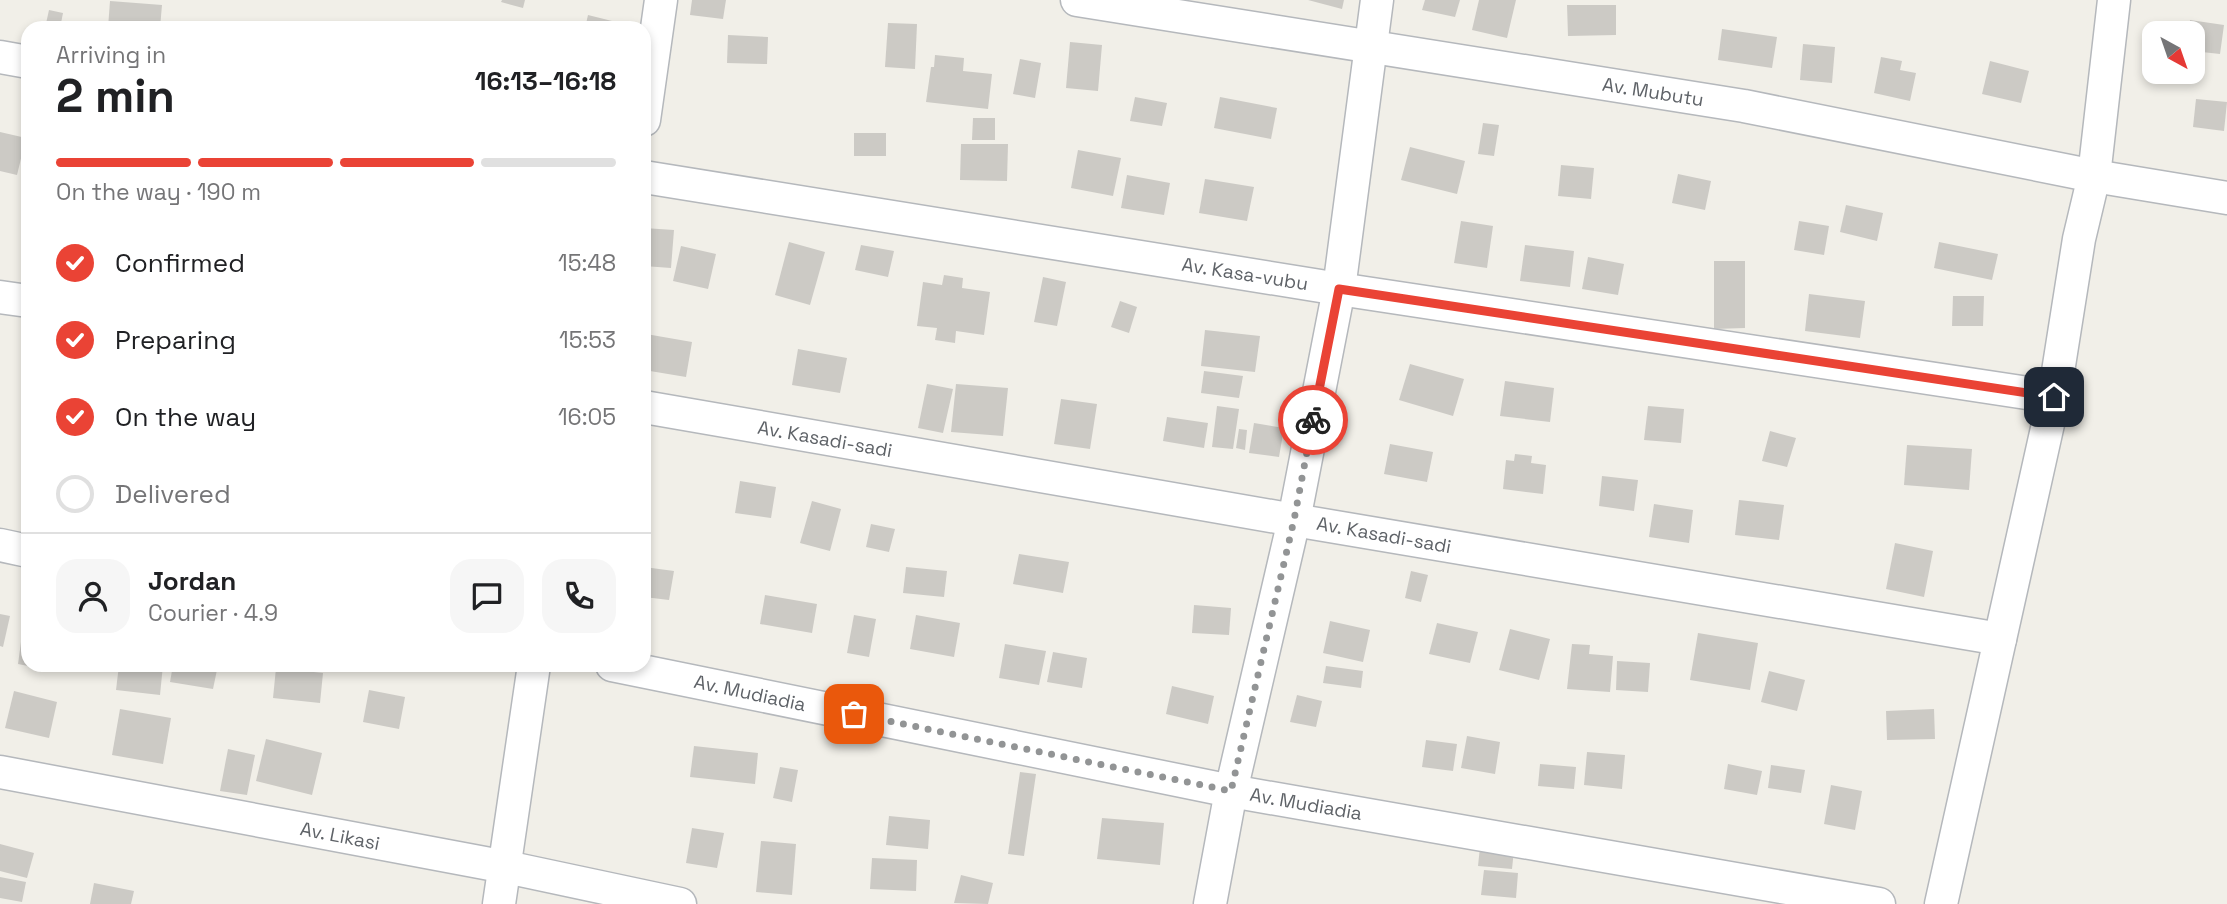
<!DOCTYPE html>
<meta charset="utf-8">
<style>
:root{--surface:#fff;--page:#f6f6f6;--text:#202124;--muted:#757577;--line:#e0e0e0;--accent:#ea4335}
body{margin:0;font-family:"Space Grotesk",sans-serif;background:var(--page);color:var(--text);height:100vh;display:flex;flex-direction:column;font-size:26px;white-space:nowrap}
*{box-sizing:border-box;margin:0}
p{font-size:23px;color:var(--muted)}
.icon{flex:none;width:38px;height:38px;fill:none;stroke:currentColor;stroke-width:2;stroke-linecap:round;stroke-linejoin:round}
.map{position:relative;flex:1;overflow:hidden}
.panel{position:absolute;left:21px;top:21px;width:630px;height:651px;display:flex;flex-direction:column;background:var(--surface);border-radius:21px;box-shadow:0 4px 10px #0003}
.panel>*{flex:none}
.needle{width:46px;rotate:140deg}
.fabs{position:absolute;left:2142px;top:21px;display:grid;gap:14px}
.fabs a{display:grid;place-items:center;width:63px;height:63px;border-radius:14px;background:var(--surface);box-shadow:0 4px 10px #0003;font-size:35px}
.pin{position:absolute;display:grid;place-items:center;width:60px;height:60px;color:#fff;margin:-30px;border-radius:14px;box-shadow:0 4px 10px #0006}
.courier{position:absolute;display:grid;place-items:center;width:70px;height:70px;margin:-35px;border:5px solid #ea4335;border-radius:50%;background:#fff;color:#222;box-shadow:0 2px 9px #0007}
.summary em{font-style:normal;font-weight:600}
.summary div{display:flex;flex-direction:column-reverse}
.summary{display:flex;align-items:center;justify-content:space-between;height:119px;padding:0 35px}
h1{font-size:46px;font-weight:600;line-height:52px}
.bar{display:grid;grid-template-columns:repeat(4,1fr);gap:10px 7px;align-content:center;height:84px;padding:0 35px}
.bar i{height:9px;border-radius:5px;background:var(--line)}
.bar .current{background:var(--accent)}
.bar p{grid-column:span 4}
.line{display:flex;align-items:center;gap:18px;padding:0 35px;border-top:2px solid var(--line)}
.line div{flex:1}
.round{display:grid;place-items:center;flex:none;width:74px;height:74px;border-radius:21px;background:var(--page)}
ol{padding:0 35px;list-style:none}
li{display:flex;align-items:center;gap:21px;height:77px}
li p{margin-inline-start:auto}
li .icon{padding:7px;border-radius:50%;background:var(--accent);color:#fff;stroke-width:4}
li:last-child{color:var(--muted)}
li i{width:38px;height:38px;border:4px solid var(--line);border-radius:50%}
.map>svg:first-child{display:block}
.building{fill:#cccac5}
.lines{fill:none;stroke-linecap:round;stroke-linejoin:round}
.street-casing{stroke:#b5b8bc;stroke-width:35}
.street{stroke:#fff;stroke-width:32}
.done{stroke:#929495;stroke-width:7;stroke-dasharray:0 12.6}
.route{stroke:#ea4335;stroke-width:9}
.labels{text-anchor:middle;dominant-baseline:central;stroke-width:7;stroke-linejoin:round;paint-order:stroke}
.street-label{font-size:19px;fill:#5f6368;stroke:#fff}
</style>
<div class="map">
<svg width="2227" height="904" viewBox="0 0 2227 904">
<rect width="100%" height="100%" fill="#f1efe8"/>
<!-- building -->
<g class="building">
<path d="M502,0h23l-2,8 -22,-6z"/>
<path d="M692,0h34l-3,19 -33,-4z"/>
<path d="M1308,0h36l-2,9z"/>
<path d="M1425,0h35l-5,17 -33,-7z"/>
<path d="M1479,0h37l-9,38 -35,-8z"/>
<path d="M110,1l52,4 -2,23h-52z"/>
<path d="M1567,5h49v30l-48,1z"/>
<path d="M49,10l14,3 -3,15h-15z"/>
<path d="M588,15l24,6 -2,7h-25z"/>
<path d="M2190,20l34,5 -4,29 -27,-3v-18h-5z"/>
<path d="M237,21l30,6 -1,1h-30z"/>
<path d="M888,23l29,1 -2,45 -30,-2z"/>
<path d="M1722,29l55,8 -5,31 -54,-8z"/>
<path d="M728,35l40,2 -1,27 -40,-1z"/>
<path d="M1070,42l32,3 -4,46 -32,-3z"/>
<path d="M1803,44l32,3 -3,36 -32,-3z"/>
<path d="M935,55l29,3 -1,13 29,3 -4,35 -62,-7 5,-35h3z"/>
<path d="M1881,57l21,4 -2,9 16,3 -6,28 -36,-8z"/>
<path d="M1020,59l21,4 -6,35 -22,-4z"/>
<path d="M1990,61l39,10 -8,32 -39,-9z"/>
<path d="M1135,97l32,6 -5,23 -32,-5z"/>
<path d="M1220,97l57,11 -6,31 -57,-11z"/>
<path d="M2196,99l31,3 -3,29 -31,-4z"/>
<path d="M973,118h22v22h-23z"/>
<path d="M1483,123l16,2 -5,31 -16,-2z"/>
<path d="M0,132l26,6 -9,37 -17,-4z"/>
<rect x="854" y="133" width="32" height="23"/>
<path d="M961,144h47l-1,37 -47,-1z"/>
<path d="M1410,147l55,14 -8,33 -56,-14z"/>
<path d="M1078,150l43,8 -8,38 -42,-8z"/>
<path d="M1561,165l33,3 -3,31 -33,-3z"/>
<path d="M1678,174l33,7 -6,29 -33,-7z"/>
<path d="M1127,175l43,8 -6,32 -43,-7z"/>
<path d="M1205,179l49,8 -7,34 -48,-8z"/>
<path d="M1846,205l37,8 -6,28 -37,-9z"/>
<path d="M1461,221l32,5 -6,42 -33,-5z"/>
<path d="M1799,221l30,5 -5,29 -30,-5z"/>
<path d="M644,228l30,2 -3,38 -27,-2z"/>
<path d="M789,242l36,10 -15,53 -35,-10z"/>
<path d="M1939,242l59,12 -6,26 -58,-12z"/>
<path d="M861,245l33,6 -6,26 -33,-7z"/>
<path d="M1525,245l49,6 -4,36 -50,-6z"/>
<path d="M681,246l35,8 -8,35 -35,-8z"/>
<path d="M1588,257l36,7 -6,31 -36,-6z"/>
<path d="M1714,261h31v67l-31,1z"/>
<path d="M944,275l19,3 -1,10 28,4 -6,43 -28,-4 -1,12 -20,-3 2,-12 -20,-2 6,-44 19,3z"/>
<path d="M1043,277l23,5 -9,44 -23,-4z"/>
<path d="M1809,294l56,7 -5,37 -55,-7z"/>
<path d="M1953,296h31l-1,30h-31z"/>
<path d="M1120,301l17,6 -8,26 -18,-6z"/>
<path d="M1205,330l55,6 -5,36 -54,-6z"/>
<path d="M646,334l46,8 -6,35 -42,-7z"/>
<path d="M798,349l49,9 -7,35 -48,-8z"/>
<path d="M1410,364l54,15 -11,37 -54,-16z"/>
<path d="M1204,371l39,5 -4,22 -38,-5z"/>
<path d="M1505,381l49,7 -4,34 -50,-6z"/>
<path d="M927,384l26,5 -10,44 -25,-5z"/>
<path d="M956,384l52,4 -5,48 -52,-4z"/>
<path d="M1061,399l36,5 -7,45 -36,-5z"/>
<path d="M1217,406l22,3 -6,40 -21,-2z"/>
<path d="M1648,406l36,3 -3,34 -37,-3z"/>
<path d="M1167,417l41,6 -4,25 -41,-7z"/>
<path d="M1254,423l30,5 -5,29 -30,-4z"/>
<path d="M1239,429l8,1 -2,20 -9,-2z"/>
<path d="M1770,431l26,7 -9,29 -25,-6z"/>
<path d="M1390,444l43,8 -6,30 -43,-8z"/>
<path d="M1907,445l65,4 -3,41 -65,-5z"/>
<path d="M1515,454l17,2 -1,7 15,2 -3,29 -40,-5 3,-29 8,1z"/>
<path d="M1602,476l36,4 -4,31 -35,-5z"/>
<path d="M740,481l36,6 -5,31 -36,-5z"/>
<path d="M1739,500l45,5 -5,35 -44,-5z"/>
<path d="M812,501l29,8 -11,42 -30,-8z"/>
<path d="M1654,504l39,6 -4,33 -40,-6z"/>
<path d="M871,524l24,5 -6,23 -23,-5z"/>
<path d="M1895,543l38,8 -9,46 -38,-8z"/>
<path d="M1019,554l50,8 -6,31 -50,-9z"/>
<path d="M644,567l30,4 -5,29 -25,-3z"/>
<path d="M906,567l41,4 -3,26 -41,-4z"/>
<path d="M1411,571l17,4 -7,27 -16,-4z"/>
<path d="M765,595l52,9 -5,29 -52,-9z"/>
<path d="M1194,605l37,3 -2,27 -37,-2z"/>
<path d="M0,614l10,2 -7,31 -3,-1z"/>
<path d="M854,615l22,4 -7,38 -22,-4z"/>
<path d="M916,615l44,8 -6,34 -44,-8z"/>
<path d="M1330,621l40,9 -7,32 -40,-9z"/>
<path d="M1437,623l41,9 -8,31 -41,-9z"/>
<path d="M1510,629l40,10 -11,41 -40,-10z"/>
<path d="M1698,633l60,10 -8,47 -60,-10z"/>
<path d="M22,635l6,1v30l-10,-2z"/>
<path d="M1005,644l41,7 -7,34 -40,-7z"/>
<path d="M1572,644l18,1 -1,9 24,2 -3,36 -43,-3z"/>
<path d="M1053,652l34,6 -5,30 -35,-6z"/>
<path d="M1617,661l33,2 -2,29 -32,-2z"/>
<path d="M119,665h44l-3,30 -44,-5z"/>
<path d="M173,665h45l-5,24 -43,-7z"/>
<path d="M1326,666l37,5 -2,17 -38,-5z"/>
<path d="M276,668l47,5 -3,30 -47,-5z"/>
<path d="M1769,671l36,9 -8,31 -36,-9z"/>
<path d="M1172,686l42,10 -6,28 -42,-10z"/>
<path d="M369,690l36,7 -6,32 -36,-7z"/>
<path d="M14,691l43,11 -8,36 -44,-10z"/>
<path d="M1297,695l25,6 -6,26 -26,-5z"/>
<path d="M120,709l51,9 -8,46 -51,-9z"/>
<path d="M1934,709l1,30 -48,1 -1,-29z"/>
<path d="M1467,736l33,6 -5,32 -34,-6z"/>
<path d="M266,739l56,14 -10,42 -56,-14z"/>
<path d="M1426,740l31,4 -4,27 -31,-4z"/>
<path d="M694,746l64,7 -3,31 -65,-7z"/>
<path d="M228,749l27,6 -8,40 -27,-4z"/>
<path d="M1587,752l38,3 -3,34 -38,-4z"/>
<path d="M1540,764l36,3 -2,22 -36,-3z"/>
<path d="M1728,764l34,7 -5,24 -33,-6z"/>
<path d="M1771,765l34,5 -4,23 -33,-5z"/>
<path d="M780,767l18,3 -6,32 -19,-4z"/>
<path d="M1020,772l16,2 -12,82 -16,-2z"/>
<path d="M1831,785l31,6 -7,39 -31,-6z"/>
<path d="M889,816l41,4 -2,29 -42,-4z"/>
<path d="M1102,818l62,5 -4,42 -63,-6z"/>
<path d="M692,828l32,5 -7,35 -31,-5z"/>
<path d="M761,841l35,3 -4,51 -36,-3z"/>
<path d="M0,844l34,9 -7,25 -27,-7z"/>
<path d="M1480,847l34,3 -2,19 -34,-3z"/>
<path d="M872,858l45,2 -1,31 -46,-2z"/>
<path d="M1484,870l34,3 -2,25 -35,-3z"/>
<path d="M961,875l32,8 -5,21 -34,-1z"/>
<path d="M0,877l26,5 -4,20 -22,-4z"/>
<path d="M94,883l40,8 -3,13h-41z"/>
</g>
<g class="lines">
<!-- street casing -->
<g class="street-casing">
<g id="street">
<path d="M1077,0l667,106 350,70 133,22"/>
<path d="M0,57l28,5"/>
<path d="M644,120l17,-120"/>
<path d="M644,177l695,112 715,108"/>
<path d="M0,297l28,4"/>
<path d="M644,407l650,113 706,119"/>
<path d="M0,545l28,6"/>
<path d="M612,665l619,126 648,113"/>
<path d="M0,772l506,95 174,37"/>
<path d="M499,904l35,-239"/>
<path d="M1210,904l21,-113 63,-271 45,-231 38,-289"/>
<path d="M1941,904l113,-507 25,-158 15,-63 20,-176"/>
</g>
</g>
<!-- street -->
<use href="#street" class="street"/>
</g>
<g class="lines">
<!-- done -->
<path class="done" d="M854,714l377,77 63,-271 19,-100"/>
<!-- route -->
<path class="route" d="M1313,420l26,-131 715,108"/>
</g>
<g class="labels">
<!-- street labels -->
<g class="street-label">
<text transform="translate(1653 92) rotate(9)">Av. Mubutu</text>
<text transform="translate(1245 274) rotate(9)">Av. Kasa-vubu</text>
<text transform="translate(825 439) rotate(10)">Av. Kasadi-sadi</text>
<text transform="translate(1384 535) rotate(10)">Av. Kasadi-sadi</text>
<text transform="translate(750 693) rotate(12)">Av. Mudiadia</text>
<text transform="translate(1306 804) rotate(10)">Av. Mudiadia</text>
<text transform="translate(340 836) rotate(11)">Av. Likasi</text>
</g>
</g>
</svg>
<div class="fabs">
<a><svg class="needle" viewBox="-14 -14 28 28"><path d="M0-13l5 13h-10z" fill="#e53935"/><path d="M0 13l5-13h-10z" fill="#757577"/></svg></a>
</div>
<div class="pin" style="left:854px;top:714px;background:#ea580c"><svg class="icon" aria-label="bag" viewBox="0 0 24 24"><path d="M5 8h14l-1 12H6zM9 8a3 3 0 0 1 6 0"/></svg></div>
<div class="pin" style="left:2054px;top:397px;background:#1f2937"><svg class="icon" aria-label="home" viewBox="0 0 24 24"><path d="M3 11l9-7 9 7M6 9v11h12V9"/></svg></div>
<div class="courier" style="left:1313px;top:420px"><svg class="icon" aria-label="bike" viewBox="0 0 24 24"><circle cx="6" cy="16" r="4"/><circle cx="18" cy="16" r="4"/><path d="M6 16l4-8h5l3 8M10 8l3 8H6M13 5h3"/></svg></div>
<section class="panel">
<div class="summary"><div><h1>2 min</h1><p>Arriving in</p></div><em>16:13–16:18</em></div>
<div class="bar"><i class="current"></i><i class="current"></i><i class="current"></i><i></i><p>On the way · 190 m</p></div>
<ol>
<li><svg class="icon" aria-label="check" viewBox="0 0 24 24"><path d="M5 12l5 5 9-10"/></svg>Confirmed<p>15:48</p></li>
<li><svg class="icon" aria-label="check" viewBox="0 0 24 24"><path d="M5 12l5 5 9-10"/></svg>Preparing<p>15:53</p></li>
<li><svg class="icon" aria-label="check" viewBox="0 0 24 24"><path d="M5 12l5 5 9-10"/></svg>On the way<p>16:05</p></li>
<li><i></i>Delivered</li>
</ol>
<div class="line" style="height:126px"><a class="round"><svg class="icon" aria-label="person" viewBox="0 0 24 24"><circle cx="12" cy="8" r="4"/><path d="M4 21q1-7 8-7t8 7"/></svg></a><div><b>Jordan</b><p>Courier · 4.9</p></div><a class="round"><svg class="icon" aria-label="chat" viewBox="0 0 24 24"><path d="M4 5h16v11H9l-5 4z"/></svg></a><a class="round"><svg class="icon" aria-label="phone" viewBox="0 0 24 24"><path d="M5 4h4l2 5-3 2q2 4 5 5l2-3 5 2v4C11 20 4 13 5 4z"/></svg></a></div>
</section>
</div>
